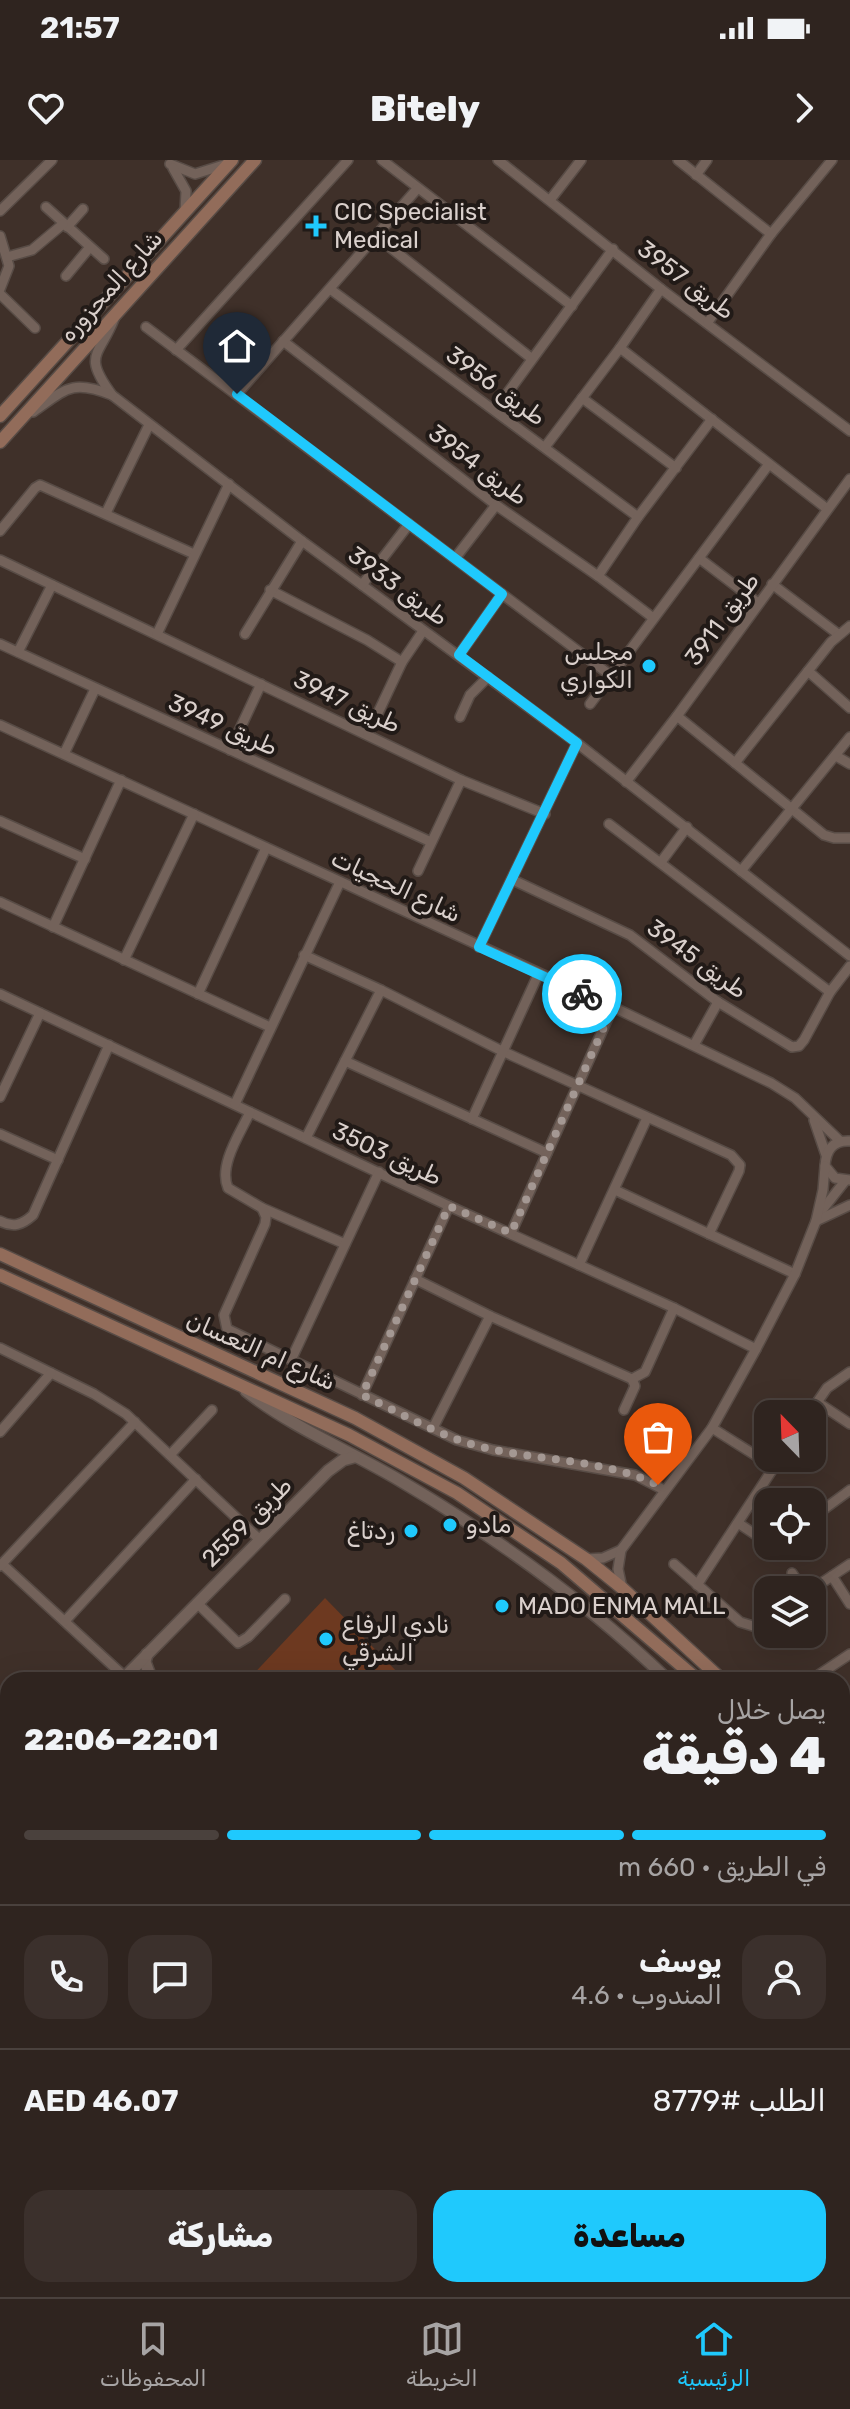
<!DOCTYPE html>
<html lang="ar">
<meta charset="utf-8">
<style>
:root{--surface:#2f241f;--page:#3b302c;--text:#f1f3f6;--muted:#a7a4a4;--line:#4a413d;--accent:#1fc9fd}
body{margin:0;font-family:Rubik,Cairo,sans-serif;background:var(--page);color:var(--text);direction:rtl;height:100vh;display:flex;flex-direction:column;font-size:30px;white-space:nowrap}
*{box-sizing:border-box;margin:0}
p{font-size:26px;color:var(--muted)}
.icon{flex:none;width:44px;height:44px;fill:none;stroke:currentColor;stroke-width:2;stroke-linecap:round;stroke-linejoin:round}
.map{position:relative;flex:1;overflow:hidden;direction:ltr}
.sheet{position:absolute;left:0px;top:1512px;width:850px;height:626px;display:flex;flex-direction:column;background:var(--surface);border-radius:24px 24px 0 0;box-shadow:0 8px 32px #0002,0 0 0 2px var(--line);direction:rtl}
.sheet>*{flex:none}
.needle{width:52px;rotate:337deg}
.controls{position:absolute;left:754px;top:1240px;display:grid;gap:16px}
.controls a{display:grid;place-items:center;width:72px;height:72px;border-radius:16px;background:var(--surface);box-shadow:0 8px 32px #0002,0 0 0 2px var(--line);font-size:40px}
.pin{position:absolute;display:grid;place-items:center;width:68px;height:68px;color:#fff;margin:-82px -34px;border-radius:50% 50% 50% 0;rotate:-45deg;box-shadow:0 0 8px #0007}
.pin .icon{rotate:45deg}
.courier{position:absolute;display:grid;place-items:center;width:80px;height:80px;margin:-40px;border:6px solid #1fc9fd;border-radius:50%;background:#fff;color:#222;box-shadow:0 2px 10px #0007}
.headline em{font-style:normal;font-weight:800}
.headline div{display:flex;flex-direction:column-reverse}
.headline{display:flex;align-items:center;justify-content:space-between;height:136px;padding:0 24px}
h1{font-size:52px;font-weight:800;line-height:60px}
.bar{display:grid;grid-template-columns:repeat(4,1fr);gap:12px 8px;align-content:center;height:96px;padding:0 24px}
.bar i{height:10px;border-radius:6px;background:var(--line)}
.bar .on{background:var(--accent)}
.bar p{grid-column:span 4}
.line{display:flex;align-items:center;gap:20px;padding:0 24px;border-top:2px solid var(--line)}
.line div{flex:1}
.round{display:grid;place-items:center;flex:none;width:84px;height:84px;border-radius:24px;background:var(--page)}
.primary-button{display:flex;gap:16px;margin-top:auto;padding:16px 24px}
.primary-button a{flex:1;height:92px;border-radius:24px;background:var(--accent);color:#111;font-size:32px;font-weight:800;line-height:92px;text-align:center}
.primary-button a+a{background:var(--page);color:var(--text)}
.status{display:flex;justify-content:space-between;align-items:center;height:56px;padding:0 40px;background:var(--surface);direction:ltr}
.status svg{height:22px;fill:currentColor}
header{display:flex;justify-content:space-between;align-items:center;height:104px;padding:0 24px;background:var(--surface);font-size:36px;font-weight:800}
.tabs{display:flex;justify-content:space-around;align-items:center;height:112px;border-top:2px solid var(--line);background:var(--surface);font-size:22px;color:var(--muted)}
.tabs a{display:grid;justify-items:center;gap:4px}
.tabs .on{color:var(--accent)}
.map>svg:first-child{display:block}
.green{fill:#6d3920}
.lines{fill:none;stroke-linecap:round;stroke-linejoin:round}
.minor-casing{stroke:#584c46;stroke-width:12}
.tertiary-casing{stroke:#584c46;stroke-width:14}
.secondary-casing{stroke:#584c46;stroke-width:15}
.minor{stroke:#73625a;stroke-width:9}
.tertiary{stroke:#73625a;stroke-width:11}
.secondary{stroke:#926c5a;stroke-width:12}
.done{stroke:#a49893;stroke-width:8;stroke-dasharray:0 14.4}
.route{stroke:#1fc9fd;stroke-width:10}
.poi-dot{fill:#1fc9fd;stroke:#211a17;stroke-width:3}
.labels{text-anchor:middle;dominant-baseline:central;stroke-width:8;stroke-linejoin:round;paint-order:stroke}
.poi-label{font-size:24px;fill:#dad0cc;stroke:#211a17;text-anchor:start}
.street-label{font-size:24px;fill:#dad0cc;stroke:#211a17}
</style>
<div class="status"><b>21:57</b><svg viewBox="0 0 49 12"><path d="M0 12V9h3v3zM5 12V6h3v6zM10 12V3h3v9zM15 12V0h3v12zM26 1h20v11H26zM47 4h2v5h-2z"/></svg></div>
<header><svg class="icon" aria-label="forward" viewBox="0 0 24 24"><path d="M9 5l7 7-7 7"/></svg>Bitely<svg class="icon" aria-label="heart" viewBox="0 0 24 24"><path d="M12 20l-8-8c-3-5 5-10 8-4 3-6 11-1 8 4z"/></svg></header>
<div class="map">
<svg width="850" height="2137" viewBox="0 0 850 2137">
<rect width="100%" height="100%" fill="#3f3029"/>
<!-- green -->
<path class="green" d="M325,1438l80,82h-157z"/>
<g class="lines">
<!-- minor casing -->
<g class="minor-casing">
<g id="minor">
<path d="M382,0l190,146"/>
<path d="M498,0l163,129 189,142"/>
<path d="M678,0l93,74"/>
<path d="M170,4l25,10 32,-10"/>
<path d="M173,8l13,23 -1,21"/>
<path d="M696,15l11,-15"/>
<path d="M550,40l31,-40"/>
<path d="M46,47l58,52"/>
<path d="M0,51l52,-51"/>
<path d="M67,67l16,-18"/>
<path d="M0,76l9,30 -9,23"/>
<path d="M377,77l154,121"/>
<path d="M7,97l25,-7 31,-26"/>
<path d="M66,116l24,-29"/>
<path d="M330,129l308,228"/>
<path d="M0,134l35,34"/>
<path d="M114,159c-15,38 -32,35 -2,76l190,146 275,202 273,213"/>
<path d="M708,162l63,-88 61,-74"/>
<path d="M146,167l464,348"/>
<path d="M283,181l213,164 102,71 54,41"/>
<path d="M620,188l206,160"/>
<path d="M176,190l172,-190"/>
<path d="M237,234l180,-205"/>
<path d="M582,238l94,70"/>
<path d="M495,250l118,-161"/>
<path d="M33,252c33,-23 38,-33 79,-17"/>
<path d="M545,287l75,-99 41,-59"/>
<path d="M106,353l43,-88"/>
<path d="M0,371l35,-43 5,-3 154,69"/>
<path d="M456,397l40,-52"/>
<path d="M699,398l59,45"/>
<path d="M0,400l461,220 84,34"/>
<path d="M598,416l40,-59 74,-98"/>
<path d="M772,424l66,50"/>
<path d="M362,425l47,-61"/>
<path d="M270,430l97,50 35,22"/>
<path d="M157,474l72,-150"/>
<path d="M245,474l57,-93"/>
<path d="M0,484l431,198"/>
<path d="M18,492l34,-67"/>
<path d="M459,495l43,-61"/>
<path d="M808,511l42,37"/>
<path d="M590,544l179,-240"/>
<path d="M677,556l147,119 10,3h16"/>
<path d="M460,557l10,-22 18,-18"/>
<path d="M0,565l613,282 158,76 24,15 45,43"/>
<path d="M368,574l34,-72 21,-31"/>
<path d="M230,590l31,-66"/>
<path d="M64,594l31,-65"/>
<path d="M836,596l14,8"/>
<path d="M735,603l96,-121 19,-16"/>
<path d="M626,622l51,-66 173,-237"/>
<path d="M0,661l85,38"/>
<path d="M609,664l221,168"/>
<path d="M661,702l26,-35"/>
<path d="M418,711l43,-91"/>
<path d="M741,711l109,-134"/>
<path d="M513,720l117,55 88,67 74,45 7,-1 5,-6 26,-48 20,-26"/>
<path d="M0,742l270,125"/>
<path d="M53,767l68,-147"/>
<path d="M479,787l98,-204"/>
<path d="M304,795l77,35 121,61 229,104 9,10 -1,6 -30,63"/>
<path d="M124,800l70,-146"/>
<path d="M0,834l449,212 225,102 82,41"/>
<path d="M198,834l68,-146"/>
<path d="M694,885l24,-43"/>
<path d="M345,901l202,92"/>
<path d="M0,937l40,-84"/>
<path d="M235,944l105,-222"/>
<path d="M250,952c-9,20 -32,53 -22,76l34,20 83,36"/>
<path d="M472,959l66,-144"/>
<path d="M814,960l12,35"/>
<path d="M0,974l58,26"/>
<path d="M306,978l75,-148"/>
<path d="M850,981c-17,-1 -24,9 -25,25l10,12 15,2"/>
<path d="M615,1030l180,84"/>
<path d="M262,1048l4,9 -1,7 -41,91 3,14 230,111 36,10 142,25 29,15"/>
<path d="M823,1049l22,-28"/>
<path d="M0,1061c13,7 22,4 33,-6l76,-170"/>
<path d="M816,1061l34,-16"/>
<path d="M511,1073l102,-226"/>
<path d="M579,1105l68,-147"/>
<path d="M415,1119l75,37 142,63 13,-7 29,-64"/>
<path d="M0,1188l94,46 32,20 133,125"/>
<path d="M291,1200l88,-188"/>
<path d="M362,1235l87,-189"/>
<path d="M817,1242l33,22"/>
<path d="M624,1250l11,-24 -3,-7"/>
<path d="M809,1254l18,-26 23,-16"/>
<path d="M433,1268l57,-112"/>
<path d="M712,1268l62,39"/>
<path d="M0,1272l51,-59"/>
<path d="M170,1295l42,-45"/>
<path d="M812,1358l38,-28"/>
<path d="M738,1363l30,20"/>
<path d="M586,1399l17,-1 18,-8"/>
<path d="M2,1404l123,113"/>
<path d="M674,1404l66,58 13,4 15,-7"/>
<path d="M0,1406l135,-144"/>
<path d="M792,1413l11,17"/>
<path d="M832,1416l18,28"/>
<path d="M697,1425l83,-127"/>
<path d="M622,1428l-4,-19 3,-19 91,-122 44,-79 39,-75 21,-53 7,-31 2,-24"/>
<path d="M811,1430l39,-26"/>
<path d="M197,1443l41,40 10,-6 37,-38"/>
<path d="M65,1461l131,-142"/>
<path d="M131,1510l10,10"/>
<path d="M811,1520l39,-26"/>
<path d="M842,1542l8,12"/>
<path d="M0,1738l8,-8"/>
<path d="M842,1758l8,-8"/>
<path d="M842,1836l8,8"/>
<path d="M0,1867l8,8"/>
<path d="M0,1892l8,-8"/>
<path d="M842,1929l8,8"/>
<path d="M0,1981l8,-8"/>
<path d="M842,1988l8,-8"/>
<path d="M842,2018l8,8"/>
<path d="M0,2061l8,8"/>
<path d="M842,2081l8,-8"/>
<path d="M842,2107l8,9"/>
<path d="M0,2113l8,-8"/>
<path d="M70,2130l7,7"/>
<path d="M144,2130l7,7"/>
<path d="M315,2130l8,7"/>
<path d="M479,2130l8,7"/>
<path d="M563,2130l7,7"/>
<path d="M653,2130l7,7"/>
<path d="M745,2130l7,7"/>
<path d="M759,2130l6,7"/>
<path d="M53,2137l7,-7"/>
<path d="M193,2137l7,-7"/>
<path d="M255,2137l7,-7"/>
<path d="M418,2137l7,-7"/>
<path d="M520,2137l6,-7"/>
<path d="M576,2137l7,-7"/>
<path d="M669,2137l7,-7"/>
<path d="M723,2137l7,-7"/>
</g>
</g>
<!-- tertiary casing -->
<g class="tertiary-casing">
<g id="tertiary">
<path d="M246,1231c47,37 102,59 153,89 97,57 188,122 269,200"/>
<path d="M147,1494l-2,8 6,16"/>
<path d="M122,1520l206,-209 15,-11 11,-3"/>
<path d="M0,1645l8,-8"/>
<path d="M350,2137l7,-7"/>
</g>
</g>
<!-- secondary casing -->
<g class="secondary-casing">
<g id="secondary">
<path d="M0,256l232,-256"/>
<path d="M0,282l255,-282"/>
<path d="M0,1094l355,164 109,60 122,81 36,29 100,92"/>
<path d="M0,1115l349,160 108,58 104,70 137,117"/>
<path d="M842,1661l8,11"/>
<path d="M842,1693l8,11"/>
</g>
</g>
<!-- minor -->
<use href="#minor" class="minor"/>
<!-- tertiary -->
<use href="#tertiary" class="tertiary"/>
<!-- secondary -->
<use href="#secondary" class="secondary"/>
</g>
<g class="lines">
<!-- done -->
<path class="done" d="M582,834l31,13 -102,226 -62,-27 -87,189c39,18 79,42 120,52 57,14 122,12 176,38"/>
<!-- route -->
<path class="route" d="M237,234l265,200 -43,61 118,88 -98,204 103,47"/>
</g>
<!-- markers -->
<g class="poi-dot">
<path d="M312 54h8v8h8v8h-8v8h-8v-8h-8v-8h8z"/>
<circle cx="649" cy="506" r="8"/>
<circle cx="450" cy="1365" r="8"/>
<circle cx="411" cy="1371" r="8"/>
<circle cx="502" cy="1446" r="8"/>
<circle cx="326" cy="1479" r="8"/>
</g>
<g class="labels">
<!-- poi labels -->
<g class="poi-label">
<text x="334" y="52">CIC Specialist<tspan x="334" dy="28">Medical</tspan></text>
<text x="633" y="492" text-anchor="end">مجلس<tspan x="633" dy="28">الكواري</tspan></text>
<text x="466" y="1365">مادو</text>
<text x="395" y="1371" text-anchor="end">ردتاغ</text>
<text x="518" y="1446">MADO ENMA MALL</text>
<text x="342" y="1465">نادي الرفاع<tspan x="342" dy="28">الشرقي</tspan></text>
</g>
<!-- street labels -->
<g class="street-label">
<text transform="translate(686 120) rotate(37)">طريق 3957</text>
<text transform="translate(111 126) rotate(-48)">شارع المحزوره</text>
<text transform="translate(496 226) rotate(36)">طريق 3956</text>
<text transform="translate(478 305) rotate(37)">طريق 3954</text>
<text transform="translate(398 426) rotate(36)">طريق 3933</text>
<text transform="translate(722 459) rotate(-54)">طريق 3911</text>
<text transform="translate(347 542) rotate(25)">طريق 3947</text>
<text transform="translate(223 565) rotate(24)">طريق 3949</text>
<text transform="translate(396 726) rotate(25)">شارع الحجيات</text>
<text transform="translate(697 799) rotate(36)">طريق 3945</text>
<text transform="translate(387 994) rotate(25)">طريق 3503</text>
<text transform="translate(261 1191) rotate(24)">شارع ام النعسان</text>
<text transform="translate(247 1362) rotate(-45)">طريق 2559</text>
</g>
</g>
</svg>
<div class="controls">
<a><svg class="needle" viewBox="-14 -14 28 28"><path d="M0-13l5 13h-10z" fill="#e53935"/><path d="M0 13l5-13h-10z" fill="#a7a4a4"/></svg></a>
<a><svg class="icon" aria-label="locate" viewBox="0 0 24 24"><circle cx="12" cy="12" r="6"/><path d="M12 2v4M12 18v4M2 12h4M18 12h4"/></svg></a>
<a><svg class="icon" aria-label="layers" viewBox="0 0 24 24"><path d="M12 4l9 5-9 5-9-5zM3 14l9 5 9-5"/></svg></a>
</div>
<div class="pin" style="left:658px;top:1325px;background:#ea580c"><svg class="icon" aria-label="bag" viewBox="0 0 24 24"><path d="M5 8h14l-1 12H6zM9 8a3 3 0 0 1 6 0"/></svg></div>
<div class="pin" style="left:237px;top:234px;background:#1f2937"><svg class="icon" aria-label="home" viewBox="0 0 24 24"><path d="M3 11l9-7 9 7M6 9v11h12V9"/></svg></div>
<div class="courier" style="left:582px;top:834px"><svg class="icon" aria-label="bike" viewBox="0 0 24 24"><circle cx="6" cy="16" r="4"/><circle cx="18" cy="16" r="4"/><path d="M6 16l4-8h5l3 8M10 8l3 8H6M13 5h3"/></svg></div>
<section class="sheet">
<div class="headline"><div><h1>4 دقيقة</h1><p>يصل خلال</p></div><em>22:01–22:06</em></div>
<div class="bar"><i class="on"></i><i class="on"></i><i class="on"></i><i></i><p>في الطريق · 660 m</p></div>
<div class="line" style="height:144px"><a class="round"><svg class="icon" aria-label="person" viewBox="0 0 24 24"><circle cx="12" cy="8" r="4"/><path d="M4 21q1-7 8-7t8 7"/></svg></a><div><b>يوسف</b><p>المندوب · 4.6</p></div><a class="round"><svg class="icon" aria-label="chat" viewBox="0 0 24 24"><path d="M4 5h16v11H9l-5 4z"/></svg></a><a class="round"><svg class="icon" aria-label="phone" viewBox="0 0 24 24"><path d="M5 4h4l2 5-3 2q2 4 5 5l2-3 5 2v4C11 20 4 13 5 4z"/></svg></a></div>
<div class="line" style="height:104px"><div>الطلب #8779</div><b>AED 46.07</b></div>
<div class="primary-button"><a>مساعدة</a><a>مشاركة</a></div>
</section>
</div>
<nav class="tabs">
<a class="on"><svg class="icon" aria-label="home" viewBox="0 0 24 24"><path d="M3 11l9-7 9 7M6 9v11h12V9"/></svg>الرئيسية</a>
<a><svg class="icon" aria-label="map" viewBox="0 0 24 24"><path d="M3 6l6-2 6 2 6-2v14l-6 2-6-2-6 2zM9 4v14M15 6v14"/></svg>الخريطة</a>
<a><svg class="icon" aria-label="saved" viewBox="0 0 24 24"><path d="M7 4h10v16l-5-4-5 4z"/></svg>المحفوظات</a>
</nav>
